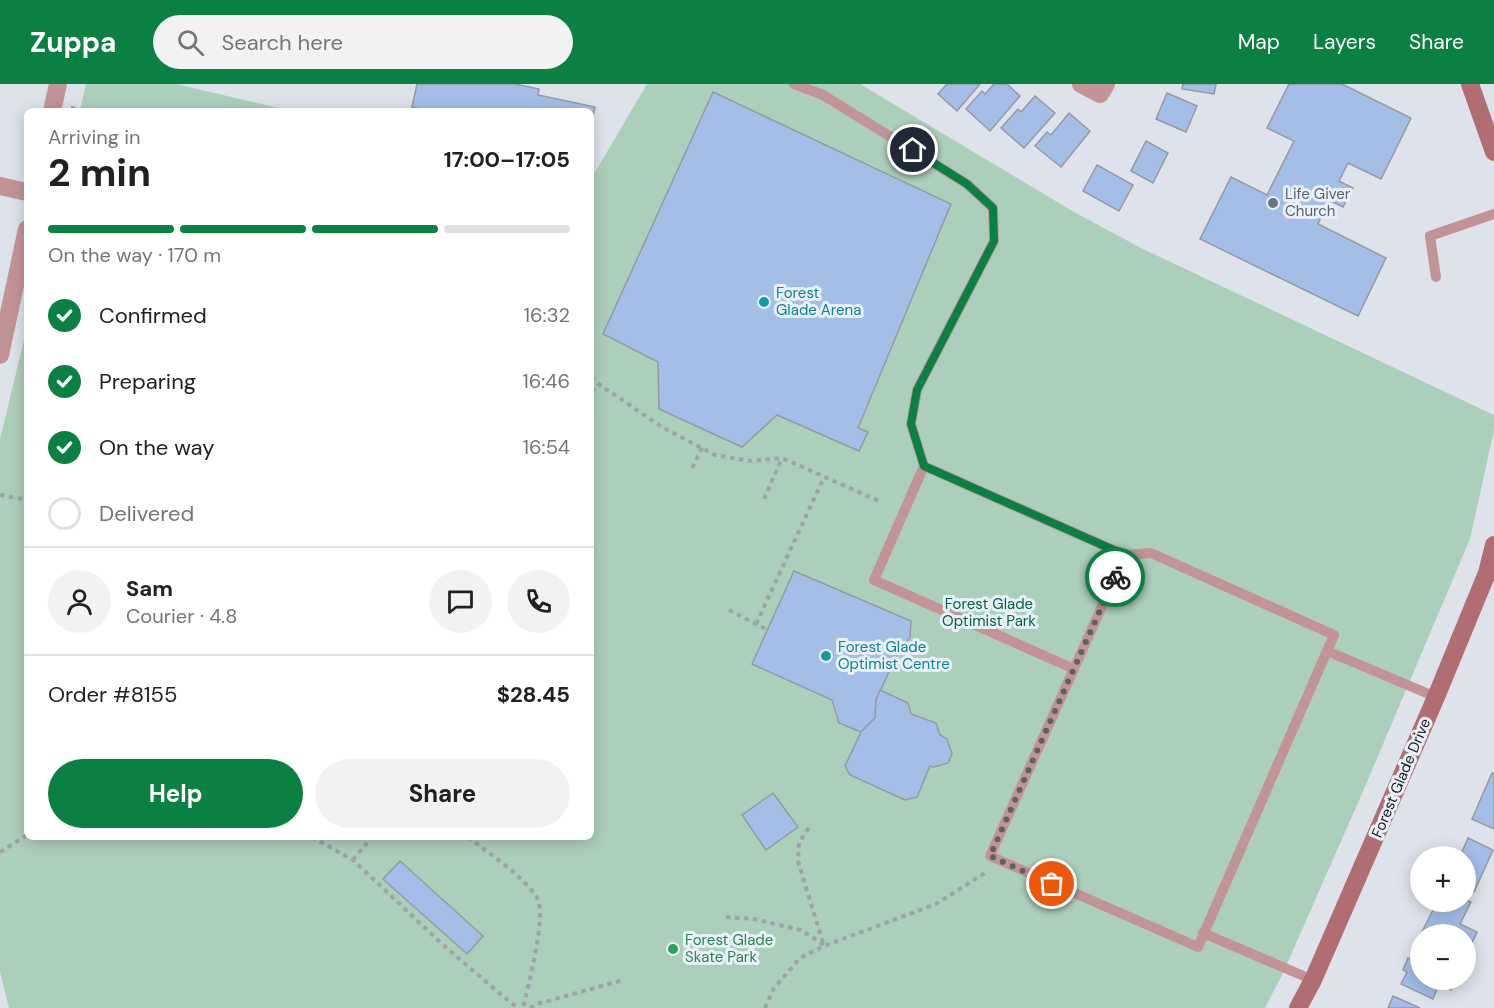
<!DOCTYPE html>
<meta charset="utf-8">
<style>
:root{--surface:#fff;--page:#f2f2f2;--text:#202124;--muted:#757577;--line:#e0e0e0;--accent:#0b8043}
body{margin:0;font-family:"DM Sans",sans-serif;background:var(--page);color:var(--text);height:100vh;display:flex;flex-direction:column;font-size:22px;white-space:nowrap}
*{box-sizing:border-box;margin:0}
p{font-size:20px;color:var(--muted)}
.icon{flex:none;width:33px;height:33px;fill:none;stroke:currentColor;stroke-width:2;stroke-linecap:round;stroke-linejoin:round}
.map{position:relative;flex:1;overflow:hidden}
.details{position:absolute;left:24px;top:24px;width:570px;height:732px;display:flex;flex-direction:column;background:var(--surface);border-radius:9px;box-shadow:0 3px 15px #0003}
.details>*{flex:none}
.tools{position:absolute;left:1410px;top:762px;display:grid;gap:12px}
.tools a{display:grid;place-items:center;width:66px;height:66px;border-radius:50%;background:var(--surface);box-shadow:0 3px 15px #0003;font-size:30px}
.pin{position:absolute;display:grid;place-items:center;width:51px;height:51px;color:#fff;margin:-26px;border:3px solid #fff;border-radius:50%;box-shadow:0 2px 6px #0007}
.courier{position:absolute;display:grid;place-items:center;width:60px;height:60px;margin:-30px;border:4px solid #0b8043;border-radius:50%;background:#fff;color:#222;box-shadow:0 2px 8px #0007}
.summary em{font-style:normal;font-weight:700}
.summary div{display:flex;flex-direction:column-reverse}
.summary{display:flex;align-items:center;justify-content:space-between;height:102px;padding:0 24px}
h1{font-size:39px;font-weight:700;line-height:45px}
.bar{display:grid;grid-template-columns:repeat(4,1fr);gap:9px 6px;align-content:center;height:72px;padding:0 24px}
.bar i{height:8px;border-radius:4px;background:var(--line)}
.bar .on{background:var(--accent)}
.bar p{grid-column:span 4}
.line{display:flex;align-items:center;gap:15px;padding:0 24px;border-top:2px solid var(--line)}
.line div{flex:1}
.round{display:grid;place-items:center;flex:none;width:63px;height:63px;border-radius:32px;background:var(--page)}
ol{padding:0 24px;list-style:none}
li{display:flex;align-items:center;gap:18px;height:66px}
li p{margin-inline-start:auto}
li .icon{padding:6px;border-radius:50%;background:var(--accent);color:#fff;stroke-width:4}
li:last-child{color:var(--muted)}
li i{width:33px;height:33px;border:3px solid var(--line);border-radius:50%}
.button{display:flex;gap:12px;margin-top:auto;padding:12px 24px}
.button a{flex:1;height:69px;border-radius:36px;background:var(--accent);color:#fff;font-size:24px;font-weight:700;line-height:69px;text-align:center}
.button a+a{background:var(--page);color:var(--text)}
header{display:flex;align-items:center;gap:36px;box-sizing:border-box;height:84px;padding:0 30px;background:var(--accent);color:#fff}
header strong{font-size:28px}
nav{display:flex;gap:33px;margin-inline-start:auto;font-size:21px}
.search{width:420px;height:54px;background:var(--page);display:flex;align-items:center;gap:15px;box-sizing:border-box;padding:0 21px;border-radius:33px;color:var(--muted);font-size:22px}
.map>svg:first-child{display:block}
.green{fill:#accfbb}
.building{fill:#a4bee8;stroke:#959aa2;stroke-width:1.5}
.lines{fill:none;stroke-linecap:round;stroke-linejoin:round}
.path{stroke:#9ea2a9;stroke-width:4;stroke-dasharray:4.5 4.5;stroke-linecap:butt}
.lane{stroke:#c39497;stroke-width:10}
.street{stroke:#c39497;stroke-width:18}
.secondary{stroke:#b06d72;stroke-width:18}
.done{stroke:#5d6065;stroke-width:6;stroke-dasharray:0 10.8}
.route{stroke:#0b8043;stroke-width:8}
.worship-dot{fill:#6b7280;stroke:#eaf0f9;stroke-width:2}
.culture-dot{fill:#0f9aa8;stroke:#eaf0f9;stroke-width:2}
.leisure-dot{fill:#2e9e5b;stroke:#eaf0f9;stroke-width:2}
.labels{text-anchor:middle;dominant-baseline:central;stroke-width:6;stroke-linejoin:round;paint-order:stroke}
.worship-label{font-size:15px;fill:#5b616d;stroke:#eaf0f9;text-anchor:start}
.culture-label{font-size:15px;fill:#0d838f;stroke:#eaf0f9;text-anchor:start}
.park-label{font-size:15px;fill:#066240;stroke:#eaf0f9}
.street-label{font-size:15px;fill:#181a1d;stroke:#eaf0f9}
.leisure-label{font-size:15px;fill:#27864d;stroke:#eaf0f9;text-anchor:start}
</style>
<header>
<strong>Zuppa</strong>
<div class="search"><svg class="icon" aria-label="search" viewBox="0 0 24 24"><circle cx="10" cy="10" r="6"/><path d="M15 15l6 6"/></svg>Search here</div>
<nav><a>Map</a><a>Layers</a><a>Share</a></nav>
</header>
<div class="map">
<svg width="1494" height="924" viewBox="0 0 1494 924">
<rect width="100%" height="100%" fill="#dde2eb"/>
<!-- green -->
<g class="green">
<path d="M86,0h90l115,27h-211z"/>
<path d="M647,0h213l214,128 67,36 353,167v15l-24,109 -106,250 -81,184 -18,35h-1256l-9,-36v-533l27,-111v509h564v-658z"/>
</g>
<!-- building -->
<g class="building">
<path d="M417,0h98l24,5 -1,6 57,12 -4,20v-16h-162l-17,-4z"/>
<path d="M947,0h33l-23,27 -19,-17z"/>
<path d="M994,0h13l13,12 -30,35 -24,-22 16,-18 3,3z"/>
<path d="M1183,0h33l-2,10 -32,-5z"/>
<path d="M1289,0h53l69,34 -30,61 -33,-16 -9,18 14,7 -10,19 -14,-7 -11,24 68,34 -28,58 -158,-77 31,-62 36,18 27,-54 -27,-13z"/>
<path d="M713,8l238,112 -93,224 10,4 -9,19 -82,-36 -35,32 -83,-38 -1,-47 -55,-28z"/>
<path d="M1167,9l30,13 -11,26 -30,-13z"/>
<path d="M1035,12l20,17 -31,35 -23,-20 17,-19 3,3z"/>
<path d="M1069,29l21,18 -29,36 -26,-21 12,-14 4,3z"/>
<path d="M1146,57l22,12 -15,30 -22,-12z"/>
<path d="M1097,81l36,20 -14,26 -36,-20z"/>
<path d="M794,487l117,50 -1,17 -10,10 -24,52 -1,18 -14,14 -22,-9 -7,-23 -80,-36z"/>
<path d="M880,606l28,13 3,11 25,9 4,12 7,4 5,15 -4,9 -14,4 -4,-1 -13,31 -12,3 -55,-25 -5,-9 16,-34 14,-14 1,-18z"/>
<path d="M1492,689l2,1v55l-22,-10z"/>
<path d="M773,709l25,34 -32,23 -24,-35z"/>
<path d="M1468,754l25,12 -19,42 -8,-4v-32h-10l1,-1 3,1z"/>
<path d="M400,777l83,75 -16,18 -84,-75z"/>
<path d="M1466,816l5,2 -11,22 17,8 -11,24v-22h-45l16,-32h29z"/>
<path d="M1418,862l2,2v32h35l-4,10 -12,-6 -6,15 -32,-15 6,-12 -4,-2 5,-12 4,2z"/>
<path d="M1393,912l27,12h-32z"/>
</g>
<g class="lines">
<!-- path -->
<g class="path">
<path d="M71,24l19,3"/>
<path d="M591,293l9,8 62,42 53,28 36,6 31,-3 97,43"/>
<path d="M591,307l9,-6"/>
<path d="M692,384l10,-20"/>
<path d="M0,411l27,5"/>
<path d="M764,415l18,-41"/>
<path d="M729,526l39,20"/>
<path d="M756,540l68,-147"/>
<path d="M809,744l-10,14 -1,19 26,85"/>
<path d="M312,753l41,23 89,84 75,64"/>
<path d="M468,753c19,15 58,41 69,61 10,18 -9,88 -14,110"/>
<path d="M0,768l27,-17"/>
<path d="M353,776l19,-23"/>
<path d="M726,833l28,2 47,11 23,15"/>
<path d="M530,924l7,-4 86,-24"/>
<path d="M765,924l9,-20 26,-30 24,-12 112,-42 49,-31"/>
</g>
<!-- lane -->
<g class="lane">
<path d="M794,0l29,11 144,89 26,24 1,33 -77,149 -6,34 13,42"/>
<path d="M1436,193l-6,-41 64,-22"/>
<path d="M1151,469l183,82 -136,312 -208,-91 135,-301z"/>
<path d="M1327,567l109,46"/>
<path d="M1074,585l-200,-89 50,-114 201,89"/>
<path d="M1203,849l110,47"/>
</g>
<!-- street -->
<g class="street">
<path d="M1081,0l19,10 6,-10"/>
<path d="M52,27l6,-27"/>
<path d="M0,102l27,6"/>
<path d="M0,271l27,-126"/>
</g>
<!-- secondary -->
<g class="secondary">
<path d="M1470,0l24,68"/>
<path d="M1298,924l15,-28 123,-283 51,-124 7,-28"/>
</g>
</g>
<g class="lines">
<!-- done -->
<path class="done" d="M1052,800l-62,-28 125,-279"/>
<!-- route -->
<path class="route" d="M913,66l54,34 26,24 1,33 -77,149 -6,34 13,42 201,89 -10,22"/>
</g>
<!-- markers -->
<circle class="worship-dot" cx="1273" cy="119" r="6"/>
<g class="culture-dot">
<circle cx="764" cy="218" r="6"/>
<circle cx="826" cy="572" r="6"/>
</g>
<circle class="leisure-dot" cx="673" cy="865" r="6"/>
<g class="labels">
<!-- worship labels -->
<g class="worship-label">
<text x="1285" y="110">Life Giver<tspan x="1285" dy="17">Church</tspan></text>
</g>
<!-- culture labels -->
<g class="culture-label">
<text x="776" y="209">Forest<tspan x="776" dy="17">Glade Arena</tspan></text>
<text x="838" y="563">Forest Glade<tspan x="838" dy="17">Optimist Centre</tspan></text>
</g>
<!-- park labels -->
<g class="park-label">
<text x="989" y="520">Forest Glade<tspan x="989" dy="17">Optimist Park</tspan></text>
</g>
<!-- street labels -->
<g class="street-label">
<text transform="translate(1401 694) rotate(-67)">Forest Glade Drive</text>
</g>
<!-- leisure labels -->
<g class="leisure-label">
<text x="685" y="856">Forest Glade<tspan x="685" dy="17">Skate Park</tspan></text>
</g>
</g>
</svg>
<div class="tools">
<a>+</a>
<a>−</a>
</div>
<div class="pin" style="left:1052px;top:800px;background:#ea580c"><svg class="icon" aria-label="bag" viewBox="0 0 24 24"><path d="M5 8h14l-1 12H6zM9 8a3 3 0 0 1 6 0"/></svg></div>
<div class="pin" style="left:913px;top:66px;background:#1f2937"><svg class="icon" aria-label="home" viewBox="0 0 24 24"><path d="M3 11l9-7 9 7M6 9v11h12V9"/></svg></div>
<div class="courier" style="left:1115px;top:493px"><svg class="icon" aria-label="bike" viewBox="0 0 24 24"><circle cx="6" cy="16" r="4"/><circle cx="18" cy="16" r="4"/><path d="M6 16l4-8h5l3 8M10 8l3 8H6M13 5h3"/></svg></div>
<section class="details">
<div class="summary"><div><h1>2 min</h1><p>Arriving in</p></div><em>17:00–17:05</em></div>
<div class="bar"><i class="on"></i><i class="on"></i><i class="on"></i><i></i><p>On the way · 170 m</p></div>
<ol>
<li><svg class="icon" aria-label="check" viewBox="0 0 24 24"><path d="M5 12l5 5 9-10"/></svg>Confirmed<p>16:32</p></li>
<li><svg class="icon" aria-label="check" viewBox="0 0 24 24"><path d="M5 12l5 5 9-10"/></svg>Preparing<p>16:46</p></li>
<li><svg class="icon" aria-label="check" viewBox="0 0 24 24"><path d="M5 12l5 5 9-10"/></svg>On the way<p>16:54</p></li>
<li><i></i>Delivered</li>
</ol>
<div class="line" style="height:108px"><a class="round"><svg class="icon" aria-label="person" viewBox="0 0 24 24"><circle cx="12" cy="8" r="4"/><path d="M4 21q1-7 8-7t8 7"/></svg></a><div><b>Sam</b><p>Courier · 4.8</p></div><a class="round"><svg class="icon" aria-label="chat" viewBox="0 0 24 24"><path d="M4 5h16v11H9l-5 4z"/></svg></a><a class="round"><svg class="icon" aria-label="phone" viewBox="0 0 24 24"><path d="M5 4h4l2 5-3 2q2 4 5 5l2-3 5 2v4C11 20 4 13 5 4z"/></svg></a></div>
<div class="line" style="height:78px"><div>Order #8155</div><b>$28.45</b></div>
<div class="button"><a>Help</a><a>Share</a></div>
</section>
</div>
